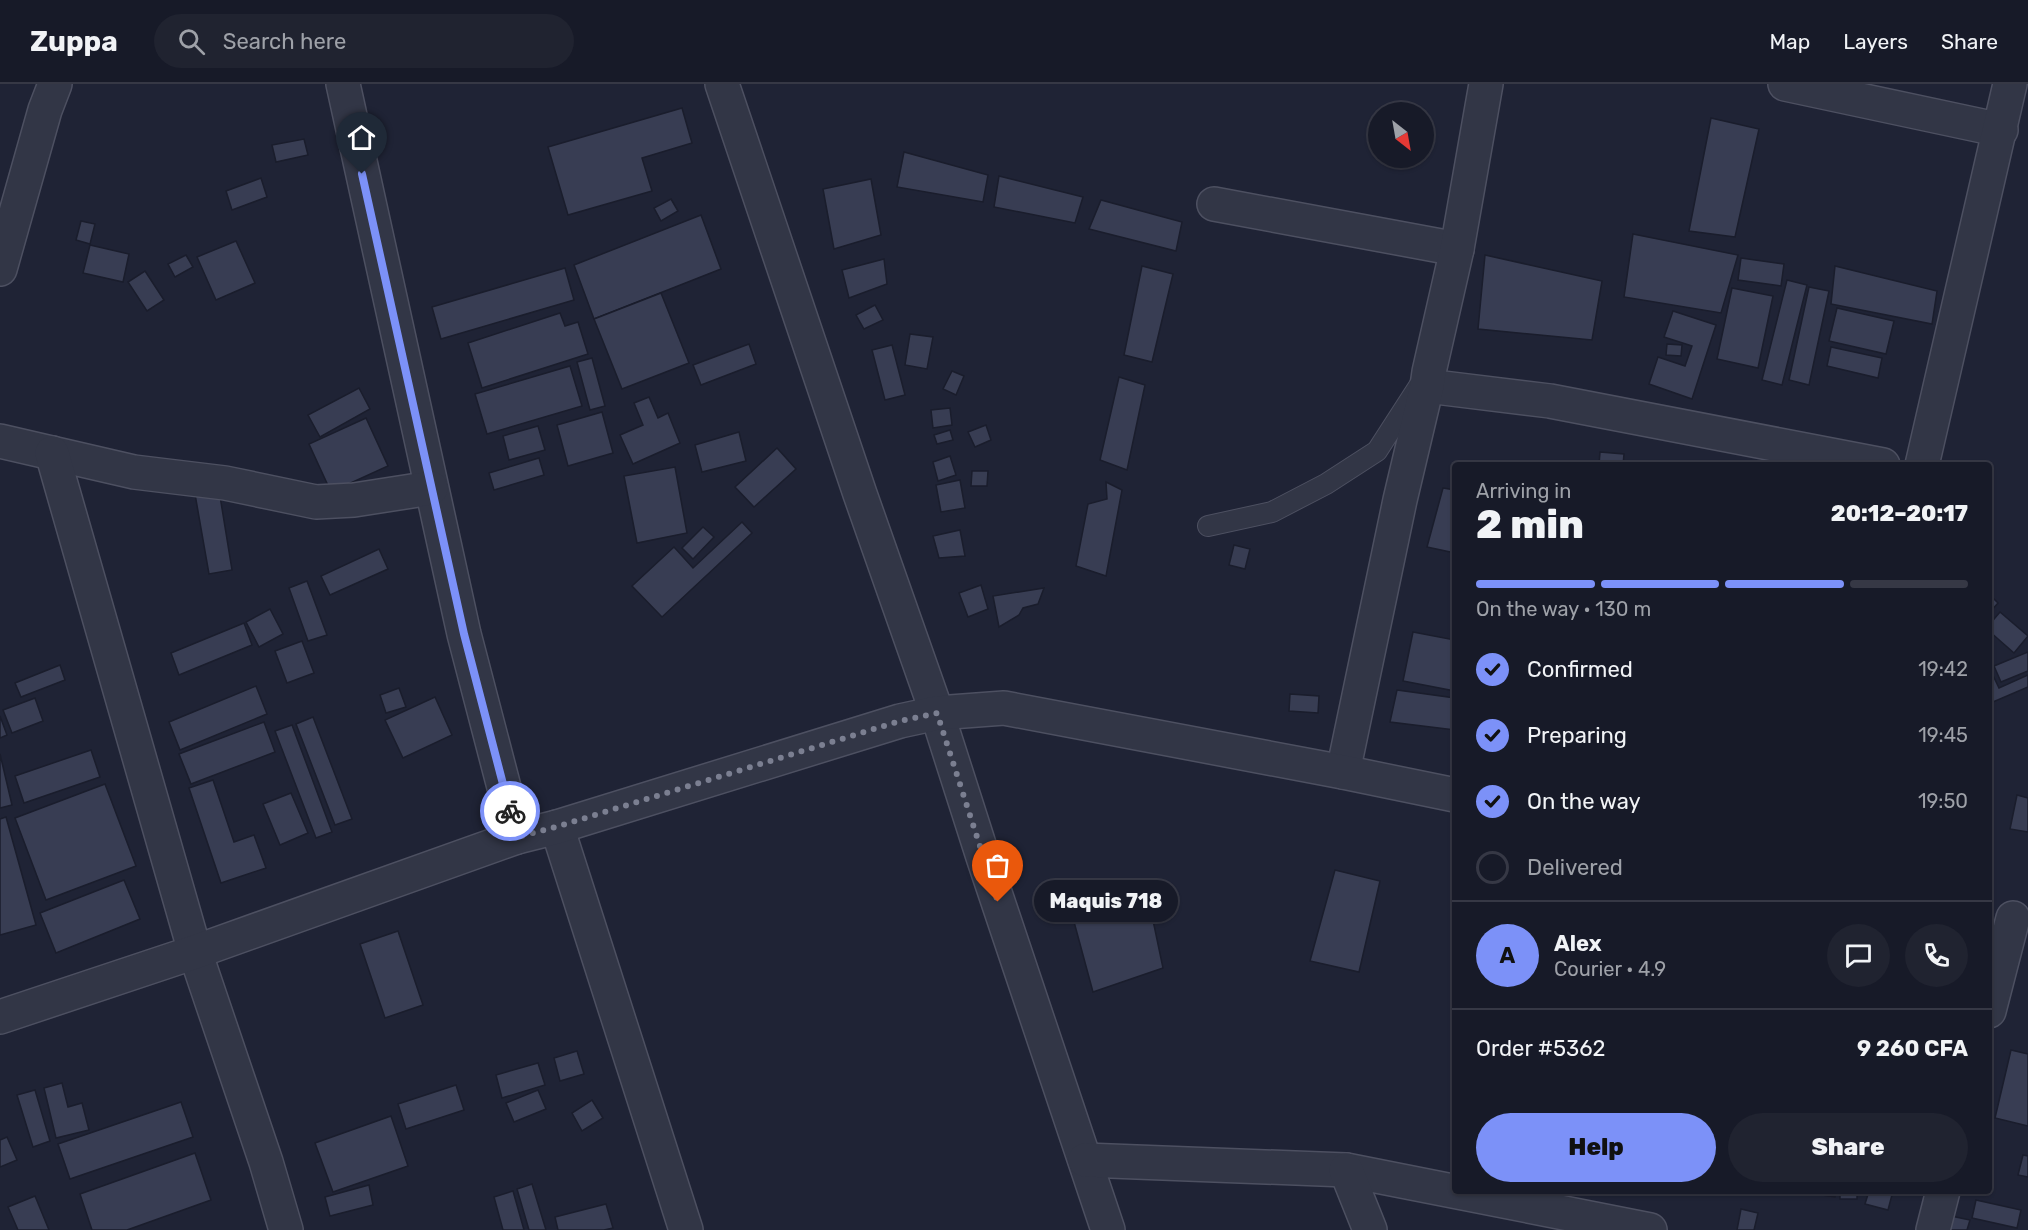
<!DOCTYPE html>
<meta charset="utf-8">
<style>
:root{--surface:#171a28;--page:#202330;--text:#f1f3f6;--muted:#9ea1a8;--line:#363845;--accent:#7c91f8}
body{margin:0;font-family:Rubik,sans-serif;background:var(--page);color:var(--text);height:100vh;display:flex;flex-direction:column;font-size:22px;white-space:nowrap}
*{box-sizing:border-box;margin:0}
p{font-size:20px;color:var(--muted)}
.icon{flex:none;width:33px;height:33px;fill:none;stroke:currentColor;stroke-width:2;stroke-linecap:round;stroke-linejoin:round}
.map{position:relative;flex:1;overflow:hidden}
.panel{position:absolute;left:1452px;top:378px;width:540px;height:732px;display:flex;flex-direction:column;background:var(--surface);border-radius:6px;box-shadow:0 2px 4px #0004,0 0 0 2px var(--line)}
.panel>*{flex:none}
.needle{width:39px;rotate:149deg}
.tools{position:absolute;left:1368px;top:18px;display:grid;gap:12px}
.tools a{display:grid;place-items:center;width:66px;height:66px;border-radius:50%;background:var(--surface);box-shadow:0 2px 4px #0004,0 0 0 2px var(--line);font-size:30px}
.pin{position:absolute;display:grid;place-items:center;width:51px;height:51px;color:#fff;margin:-62px -26px;border-radius:50% 50% 50% 0;rotate:-45deg;box-shadow:0 0 6px #0007}
.pin .icon{rotate:45deg}
.courier{position:absolute;display:grid;place-items:center;width:60px;height:60px;margin:-30px;border:4px solid #7c91f8;border-radius:50%;background:#fff;color:#222;box-shadow:0 2px 8px #0007}
.bubble{position:absolute;height:42px;border-radius:21px;background:var(--surface);box-shadow:0 2px 4px #0004,0 0 0 2px var(--line);font-size:20px;font-weight:800;line-height:42px;text-align:center}
.head em{font-style:normal;font-weight:800}
.head div{display:flex;flex-direction:column-reverse}
.head{display:flex;align-items:center;justify-content:space-between;height:102px;padding:0 24px}
h1{font-size:39px;font-weight:800;line-height:45px}
.bar{display:grid;grid-template-columns:repeat(4,1fr);gap:9px 6px;align-content:center;height:72px;padding:0 24px}
.bar i{height:8px;border-radius:4px;background:var(--line)}
.bar .active{background:var(--accent)}
.bar p{grid-column:span 4}
.line{display:flex;align-items:center;gap:15px;padding:0 24px;border-top:2px solid var(--line)}
.line div{flex:1}
.round{display:grid;place-items:center;flex:none;width:63px;height:63px;border-radius:32px;background:var(--page)}
ol{padding:0 24px;list-style:none}
li{display:flex;align-items:center;gap:18px;height:66px}
li p{margin-inline-start:auto}
li .icon{padding:6px;border-radius:50%;background:var(--accent);color:#111;stroke-width:4}
li:last-child{color:var(--muted)}
li i{width:33px;height:33px;border:3px solid var(--line);border-radius:50%}
.cta{display:flex;gap:12px;margin-top:auto;padding:12px 24px}
.cta a{flex:1;height:69px;border-radius:36px;background:var(--accent);color:#111;font-size:24px;font-weight:800;line-height:69px;text-align:center}
.cta a+a{background:var(--page);color:var(--text)}
header{display:flex;align-items:center;gap:36px;box-sizing:border-box;height:84px;padding:0 30px;background:var(--surface);border-bottom:2px solid var(--line)}
header strong{font-size:28px}
nav{display:flex;gap:33px;margin-inline-start:auto;font-size:21px}
.search{width:420px;height:54px;background:var(--page);display:flex;align-items:center;gap:15px;box-sizing:border-box;padding:0 21px;border-radius:33px;color:var(--muted);font-size:22px}
.map>svg:first-child{display:block}
.building{fill:#383d53;stroke:#1a1d2c;stroke-width:1.5}
.lines{fill:none;stroke-linecap:round;stroke-linejoin:round}
.service-casing{stroke:#4d5061;stroke-width:22}
.minor-casing{stroke:#4d5061;stroke-width:36}
.service{stroke:#323646;stroke-width:20}
.minor{stroke:#323646;stroke-width:33}
.done{stroke:#7b7f91;stroke-width:6;stroke-dasharray:0 10.8}
.route{stroke:#7c91f8;stroke-width:8}
</style>
<header>
<strong>Zuppa</strong>
<div class="search"><svg class="icon" aria-label="search" viewBox="0 0 24 24"><circle cx="10" cy="10" r="6"/><path d="M15 15l6 6"/></svg>Search here</div>
<nav><a>Map</a><a>Layers</a><a>Share</a></nav>
</header>
<div class="map">
<svg width="2028" height="1146" viewBox="0 0 2028 1146">
<rect width="100%" height="100%" fill="#1f2335"/>
<!-- building -->
<g class="building">
<path d="M682,24l10,35 -50,15 10,33 -84,24 -20,-68z"/>
<path d="M1711,34l48,11 -24,108 -46,-6z"/>
<path d="M304,55l4,16 -32,7 -4,-17z"/>
<path d="M904,68l84,23 -5,27 -86,-15z"/>
<path d="M999,92l84,21 -8,26 -81,-16z"/>
<path d="M261,94l6,19 -35,13 -6,-19z"/>
<path d="M871,95l10,56 -47,14 -11,-60z"/>
<path d="M671,115l7,12 -17,10 -7,-13z"/>
<path d="M1101,116l81,22 -6,29 -87,-22z"/>
<path d="M701,131l20,54 -127,50 -20,-54z"/>
<path d="M81,137l14,3 -5,20 -14,-4z"/>
<path d="M1633,150l105,21 -17,58 -97,-16z"/>
<path d="M236,157l19,42 -39,17 -19,-43z"/>
<path d="M90,161l39,9 -6,28 -40,-9z"/>
<path d="M186,171l7,12 -18,10 -7,-13z"/>
<path d="M1485,171l117,26 -10,59 -114,-11z"/>
<path d="M1741,174l43,6 -3,22 -43,-6z"/>
<path d="M884,175l3,25 -38,14 -7,-28z"/>
<path d="M1142,182l31,8 -21,88 -28,-7z"/>
<path d="M1835,182l102,25 -5,33 -101,-20z"/>
<path d="M565,184l9,32 -133,39 -9,-32z"/>
<path d="M145,187l19,29 -17,11 -19,-29z"/>
<path d="M1787,196l20,5 -25,100 -20,-5z"/>
<path d="M1809,203l20,4 -20,94 -20,-5z"/>
<path d="M1732,204l41,8 -15,72 -41,-9z"/>
<path d="M661,209l28,70 -67,26 -28,-70z"/>
<path d="M875,221l8,15 -19,9 -8,-14z"/>
<path d="M1837,224l57,13 -8,33 -57,-13z"/>
<path d="M1673,227l43,14 -24,74 -43,-15 9,-27 27,9 7,-20 -28,-9z"/>
<path d="M560,229l5,13 13,-4 10,32 -106,34 -14,-45z"/>
<path d="M910,250l23,3 -6,32 -22,-4z"/>
<path d="M749,260l7,20 -55,21 -8,-20z"/>
<path d="M1667,260l15,1 -1,11 -15,-1z"/>
<path d="M892,261l13,50 -20,5 -13,-50z"/>
<path d="M1831,263l51,11 -4,20 -51,-12z"/>
<path d="M592,274l13,48 -15,4 -13,-48z"/>
<path d="M570,282l12,40 -95,28 -12,-40z"/>
<path d="M952,287l12,5 -8,19 -13,-6z"/>
<path d="M1119,293l26,8 -18,85 -27,-10z"/>
<path d="M359,304l11,21 -50,28 -12,-22z"/>
<path d="M649,313l9,21 10,-5 12,30 -47,21 -13,-29 23,-10 -9,-22z"/>
<path d="M950,324l2,17 -19,3 -2,-18z"/>
<path d="M602,328l11,41 -45,13 -11,-41z"/>
<path d="M366,334l22,48 -57,26 -22,-48z"/>
<path d="M986,341l5,15 -16,7 -7,-15z"/>
<path d="M538,342l7,24 -36,10 -6,-24z"/>
<path d="M950,346l3,10 -16,4 -3,-9z"/>
<path d="M739,348l7,29 -44,11 -7,-27z"/>
<path d="M777,364l19,21 -42,38 -19,-20z"/>
<path d="M1600,368l24,2 -1,11h-24z"/>
<path d="M950,372l6,19 -18,6 -5,-19z"/>
<path d="M539,374l5,17 -50,15 -5,-17z"/>
<path d="M675,383l12,66 -50,10 -13,-67z"/>
<path d="M972,387h16l-1,15h-16z"/>
<path d="M960,396l5,28 -24,4 -5,-27z"/>
<path d="M1106,398l16,8 -16,86 -30,-10 12,-62 19,-5z"/>
<path d="M1443,404l12,2v63l-28,-6z"/>
<path d="M219,406l13,80 -23,4 -14,-80z"/>
<path d="M742,438l10,11 -90,84 -30,-31 42,-39 19,21z"/>
<path d="M703,443l11,10 -21,22 -11,-11z"/>
<path d="M960,446l5,26 -26,2 -6,-22z"/>
<path d="M1234,461l16,4 -5,20 -16,-4z"/>
<path d="M379,465l9,20 -58,26 -9,-19z"/>
<path d="M307,497l20,54 -19,6 -19,-53z"/>
<path d="M981,501l7,24 -20,8 -9,-24z"/>
<path d="M1044,504l-6,16 -15,4 -4,7 -20,12 -6,-31z"/>
<path d="M1989,510l9,9 -9,10z"/>
<path d="M270,525l13,25 -24,13 -13,-25z"/>
<path d="M2000,528l28,24 -14,17 -25,-22v-6z"/>
<path d="M244,539l8,22 -73,30 -8,-22z"/>
<path d="M1413,548l42,8v51l-52,-10z"/>
<path d="M302,557l12,32 -27,10 -12,-32z"/>
<path d="M2028,568v19l-27,11 -7,-16z"/>
<path d="M60,581l5,15 -44,17 -6,-14z"/>
<path d="M1989,583l10,21 29,-13v12l-35,15 -4,-10z"/>
<path d="M256,602l11,28 -87,36 -11,-28z"/>
<path d="M399,604l7,19 -20,6 -6,-18z"/>
<path d="M1397,606l58,8v32l-65,-8z"/>
<path d="M1290,610l29,2 -1,17 -29,-2z"/>
<path d="M435,613l17,38 -49,23 -18,-38z"/>
<path d="M35,614l8,23 -31,12 -9,-23z"/>
<path d="M0,632l7,19 -7,3z"/>
<path d="M313,633l39,102 -17,6 -39,-101z"/>
<path d="M264,638l11,30 -84,32 -12,-30z"/>
<path d="M292,641l40,107 -16,6 -41,-107z"/>
<path d="M91,666l9,27 -76,26 -9,-27z"/>
<path d="M0,670l12,51 -12,3z"/>
<path d="M213,696l21,62 20,-7 12,33 -45,15 -32,-95z"/>
<path d="M105,700l31,82 -90,34 -31,-82z"/>
<path d="M291,709l17,40 -28,12 -17,-41z"/>
<path d="M2017,711l11,3v34l-18,-3z"/>
<path d="M6,733l30,108 -36,10v-116z"/>
<path d="M1335,786l45,11 -21,91 -49,-11z"/>
<path d="M124,796l16,39 -84,34 -16,-40z"/>
<path d="M1146,803l17,81 -70,24 -23,-85z"/>
<path d="M398,847l25,74 -38,13 -25,-74z"/>
<path d="M2011,966l17,4v72l-33,-8z"/>
<path d="M577,967l7,23 -24,7 -6,-23z"/>
<path d="M538,979l7,22 -43,13 -6,-23z"/>
<path d="M62,999l6,24 14,-4 7,27 -33,8 -12,-50z"/>
<path d="M456,1001l8,25 -58,19 -8,-25z"/>
<path d="M35,1006l15,51 -17,6 -16,-52z"/>
<path d="M538,1006l8,19 -32,13 -8,-19z"/>
<path d="M592,1016l11,18 -21,13 -10,-18z"/>
<path d="M181,1018l12,35 -123,42 -12,-35z"/>
<path d="M391,1032l17,50 -75,26 -18,-49z"/>
<path d="M7,1053l10,23 -17,7v-27z"/>
<path d="M195,1069l16,47 -84,30h-35l-12,-36z"/>
<path d="M2023,1071l5,1v21l-10,-2z"/>
<path d="M532,1100l14,46h-17l-12,-41z"/>
<path d="M369,1101l4,20 -43,11 -5,-19z"/>
<path d="M513,1107l11,39h-21l-9,-33z"/>
<path d="M1795,1107h41l-1,6z"/>
<rect x="1840" y="1107" width="17" height="8"/>
<path d="M1869,1107h24l-5,19 -23,-6z"/>
<path d="M35,1112l14,34h-31l-10,-23z"/>
<path d="M1976,1116l45,10 -4,18 -45,-10z"/>
<path d="M606,1120l7,24 -9,2h-46l-3,-13z"/>
<path d="M1741,1125l17,4 -4,17h-17z"/>
<path d="M1951,1132l19,4 -3,10h-20z"/>
</g>
<g class="lines">
<!-- service casing -->
<g class="service-casing">
<path id="service" d="M1208,442l64,-14 54,-28 51,-33 42,-65"/>
</g>
<!-- minor casing -->
<g class="minor-casing">
<g id="minor">
<path d="M343,0l121,550 53,203"/>
<path d="M722,0l138,410 77,219 46,144 125,373"/>
<path d="M1785,0l216,46"/>
<path d="M1214,120l243,45"/>
<path d="M0,185l45,-159 10,-26"/>
<path d="M1427,302l123,15 333,64"/>
<path d="M0,357l134,31 91,11 91,19 38,-2 77,-12"/>
<path d="M52,369l143,499 71,210 20,68"/>
<path d="M1922,381l88,-381"/>
<path d="M1343,688l57,-272 27,-114 2,-14 28,-123 29,-165"/>
<path d="M557,743l129,403"/>
<path d="M1989,927l24,-93"/>
<path d="M0,933l195,-65 322,-115 40,-10 343,-106 37,-8 67,-5 339,64 112,23"/>
<path d="M1085,1076l261,10 304,60"/>
<path d="M1346,1086l24,60"/>
<path d="M1933,1146l10,-39"/>
</g>
</g>
<!-- service -->
<use href="#service" class="service"/>
<!-- minor -->
<use href="#minor" class="minor"/>
</g>
<g class="lines">
<!-- done -->
<path class="done" d="M510,727l7,26 39,-10 344,-106 37,-8 61,189"/>
<!-- route -->
<path class="route" d="M362,90l102,460 46,177"/>
</g>
</svg>
<div class="tools">
<a><svg class="needle" viewBox="-14 -14 28 28"><path d="M0-13l5 13h-10z" fill="#e53935"/><path d="M0 13l5-13h-10z" fill="#9ea1a8"/></svg></a>
</div>
<div class="pin" style="left:998px;top:818px;background:#ea580c"><svg class="icon" aria-label="bag" viewBox="0 0 24 24"><path d="M5 8h14l-1 12H6zM9 8a3 3 0 0 1 6 0"/></svg></div>
<div class="pin" style="left:362px;top:90px;background:#1f2937"><svg class="icon" aria-label="home" viewBox="0 0 24 24"><path d="M3 11l9-7 9 7M6 9v11h12V9"/></svg></div>
<div class="courier" style="left:510px;top:727px"><svg class="icon" aria-label="bike" viewBox="0 0 24 24"><circle cx="6" cy="16" r="4"/><circle cx="18" cy="16" r="4"/><path d="M6 16l4-8h5l3 8M10 8l3 8H6M13 5h3"/></svg></div>
<div class="bubble" style="left:1034px;top:796px;width:144px">Maquis 718</div>
<section class="panel">
<div class="head"><div><h1>2 min</h1><p>Arriving in</p></div><em>20:12–20:17</em></div>
<div class="bar"><i class="active"></i><i class="active"></i><i class="active"></i><i></i><p>On the way · 130 m</p></div>
<ol>
<li><svg class="icon" aria-label="check" viewBox="0 0 24 24"><path d="M5 12l5 5 9-10"/></svg>Confirmed<p>19:42</p></li>
<li><svg class="icon" aria-label="check" viewBox="0 0 24 24"><path d="M5 12l5 5 9-10"/></svg>Preparing<p>19:45</p></li>
<li><svg class="icon" aria-label="check" viewBox="0 0 24 24"><path d="M5 12l5 5 9-10"/></svg>On the way<p>19:50</p></li>
<li><i></i>Delivered</li>
</ol>
<div class="line" style="height:108px"><b class="round" style="background:var(--accent);color:#111">A</b><div><b>Alex</b><p>Courier · 4.9</p></div><a class="round"><svg class="icon" aria-label="chat" viewBox="0 0 24 24"><path d="M4 5h16v11H9l-5 4z"/></svg></a><a class="round"><svg class="icon" aria-label="phone" viewBox="0 0 24 24"><path d="M5 4h4l2 5-3 2q2 4 5 5l2-3 5 2v4C11 20 4 13 5 4z"/></svg></a></div>
<div class="line" style="height:78px"><div>Order #5362</div><b>9 260 CFA</b></div>
<div class="cta"><a>Help</a><a>Share</a></div>
</section>
</div>
